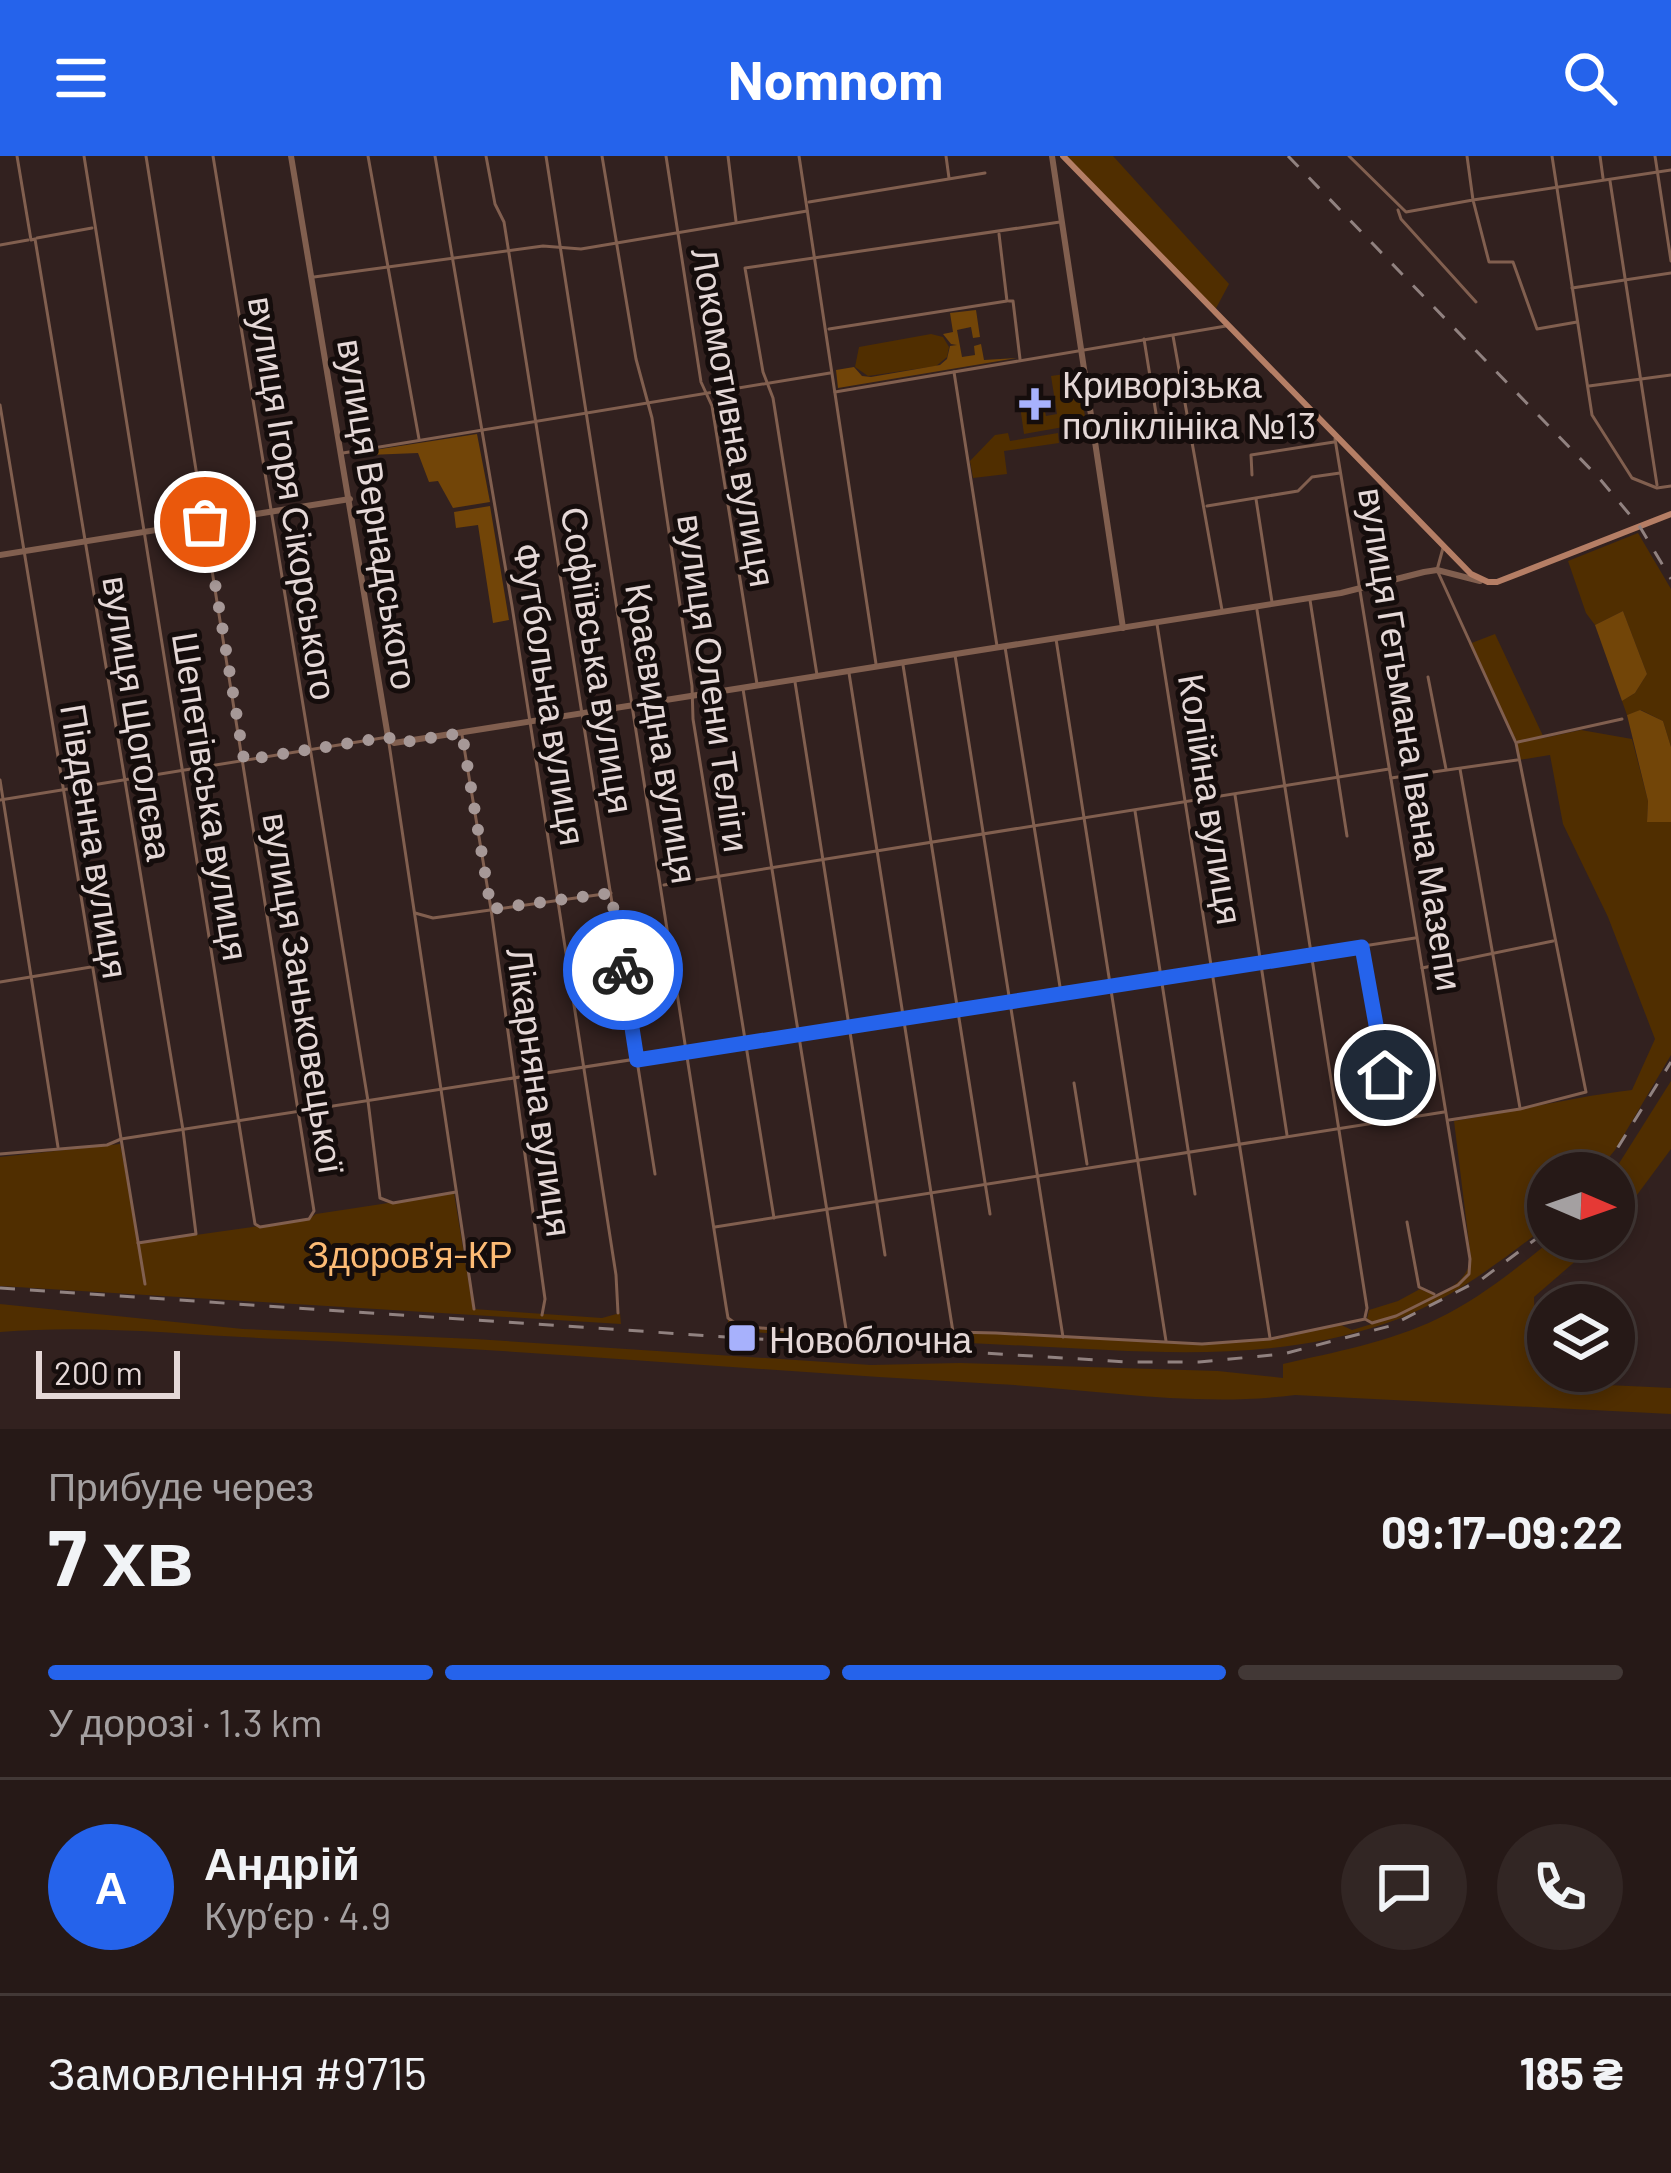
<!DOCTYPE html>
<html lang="uk">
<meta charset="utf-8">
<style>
:root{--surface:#261917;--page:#322624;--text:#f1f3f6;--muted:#a4a0a1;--line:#423836;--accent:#2563eb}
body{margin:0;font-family:Barlow,sans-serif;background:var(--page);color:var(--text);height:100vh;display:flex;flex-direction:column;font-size:45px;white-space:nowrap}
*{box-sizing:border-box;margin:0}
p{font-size:39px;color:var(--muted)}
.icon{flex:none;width:66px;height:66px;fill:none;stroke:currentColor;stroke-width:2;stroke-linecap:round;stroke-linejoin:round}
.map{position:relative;height:1273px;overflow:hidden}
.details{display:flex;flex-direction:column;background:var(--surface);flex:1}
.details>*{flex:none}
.needle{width:78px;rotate:92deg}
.tools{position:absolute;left:1527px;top:996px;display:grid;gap:24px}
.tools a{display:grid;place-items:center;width:108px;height:108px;border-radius:50%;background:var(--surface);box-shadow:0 6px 18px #0003,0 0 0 3px var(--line);font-size:60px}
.scale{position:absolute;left:36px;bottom:30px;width:144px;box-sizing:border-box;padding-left:12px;border:6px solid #e5d8d7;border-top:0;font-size:33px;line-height:42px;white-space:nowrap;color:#e5d8d7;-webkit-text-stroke:9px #150d0c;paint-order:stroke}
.pin{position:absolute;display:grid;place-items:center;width:102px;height:102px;color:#fff;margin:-51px;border:6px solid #fff;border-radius:50%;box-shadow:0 3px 12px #0007}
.courier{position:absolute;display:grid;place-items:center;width:120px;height:120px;margin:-60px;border:9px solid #2563eb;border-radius:50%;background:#fff;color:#222;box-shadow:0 3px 15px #0007}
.summary em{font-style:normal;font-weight:700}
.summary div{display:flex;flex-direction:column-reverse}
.summary{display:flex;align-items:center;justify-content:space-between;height:204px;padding:0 48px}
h1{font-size:78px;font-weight:700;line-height:90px}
.bar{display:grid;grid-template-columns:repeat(4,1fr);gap:18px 12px;align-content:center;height:144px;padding:0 48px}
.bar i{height:15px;border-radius:9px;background:var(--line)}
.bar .on{background:var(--accent)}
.bar p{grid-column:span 4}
.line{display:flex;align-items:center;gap:30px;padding:0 48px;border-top:3px solid var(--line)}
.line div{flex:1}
.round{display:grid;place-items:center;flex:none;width:126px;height:126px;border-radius:63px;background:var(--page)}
header{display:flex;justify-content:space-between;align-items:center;height:156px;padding:0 48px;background:var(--accent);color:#fff;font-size:54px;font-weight:700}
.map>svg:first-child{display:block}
.green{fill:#502e00}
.forest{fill:#724508}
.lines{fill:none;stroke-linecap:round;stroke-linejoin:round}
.minor{stroke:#815f4f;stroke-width:3}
.tertiary{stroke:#815f4f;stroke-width:6}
.secondary{stroke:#b57e65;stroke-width:6}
.rail{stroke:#918280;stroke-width:3;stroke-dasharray:15 15;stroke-linecap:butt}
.done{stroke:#a69897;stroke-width:12;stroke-dasharray:0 21.6}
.route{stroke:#2563eb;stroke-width:15}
.poi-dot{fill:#a7b1fc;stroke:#150d0c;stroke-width:4.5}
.labels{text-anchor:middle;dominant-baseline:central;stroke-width:10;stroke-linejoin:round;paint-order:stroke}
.poi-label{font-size:36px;fill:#e5d8d7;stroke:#150d0c;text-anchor:start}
.street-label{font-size:36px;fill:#e5d8d7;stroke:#150d0c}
.park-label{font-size:36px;fill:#fdbb75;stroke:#150d0c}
</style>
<header><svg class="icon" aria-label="menu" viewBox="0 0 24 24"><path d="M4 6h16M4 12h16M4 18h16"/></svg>Nomnom<svg class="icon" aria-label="search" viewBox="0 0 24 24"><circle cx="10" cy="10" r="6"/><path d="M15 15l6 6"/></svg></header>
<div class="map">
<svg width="1671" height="1273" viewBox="0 0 1671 1273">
<rect width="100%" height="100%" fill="#32211f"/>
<!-- green -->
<g class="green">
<path d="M1062,0h51l116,128 -15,28z"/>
<path d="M931,178l12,3 6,10 -2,10 -11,9 -68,10 -13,-9 4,-20z"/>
<path d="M1072,217l2,13 6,-1 6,38 -62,11 -4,-28 23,-3 3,13 11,-2 -6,-38z"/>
<path d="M1008,277l2,8 48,-8 1,10 -55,8 3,23 -34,4 -3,-17 25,-26z"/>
<path d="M1638,377l33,56v158l-8,-26 -22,-11 -14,5 -5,-14 13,-8 12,-19 -24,-63 -28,14 -9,-12 -18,-52z"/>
<path d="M1495,478l49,104 37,-8 51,9 16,62 -1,20 24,1v233l-56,95 -19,23h-48v52c-52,40 -101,78 -164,99 -114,39 -235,28 -354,22 -101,-5 -201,-10 -302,-15v-13l25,11 86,6 7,-4 90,6 17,-5 43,1 204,11 79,-5 60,-15 13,6 23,-7 -8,-4 2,-9 29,-9 22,-12 16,7c18,-10 30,-16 35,-37l-17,-138c60,-9 118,-24 178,-31l23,-51 -47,-122 -45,-93 -13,-69 -31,5 -3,-18 -47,-98z"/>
<path d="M1671,925v68l-57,77 -1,-53z"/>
<path d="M120,988l19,99 170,-24 7,-5 138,-21 19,116 129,9 18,-5 1,11 -621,-38v-129z"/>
<path d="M1553,1083h48l-67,58 1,33 18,49 12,4 106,5v26l-376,-19c-100,13 -199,-6 -299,-11 -238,-13 -476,-35 -715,-45 -94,-4 -187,-15 -281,-7v-28l243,25 232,10 396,26 89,-2 258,8 65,7v-14c52,-12 106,-22 154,-45 42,-20 80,-51 116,-80z"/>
</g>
<!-- forest -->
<g class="forest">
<path d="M976,154l4,27 -7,1 -2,-11 -14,3 5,27 13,-2 -1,-9 7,-2 3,16 33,-2 -179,30 -2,-18 18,-3 8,9 9,1 69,-12 7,-6 3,-13 7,-1 -6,-1 -8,-10 10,-2 -3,-19z"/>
<path d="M477,278l13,68 -37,6 -15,-27 -9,1 -11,-29 -50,2v-4z"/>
<path d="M490,350l19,114 -16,3 -15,-98 -22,3 -2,-16z"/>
<path d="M1623,455l24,63 -12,19 -13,8 -27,-76z"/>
<path d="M1640,554l23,11 8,26v75h-24l1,-21 -21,-86z"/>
</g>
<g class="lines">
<!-- minor -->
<g class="minor">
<path d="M17,0l14,84 4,-1 148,891 13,104 -58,9"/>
<path d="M84,0l171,1068 5,3 49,-8 5,-8 -168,-1055"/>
<path d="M213,0l155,945 12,97 13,5 63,-11"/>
<path d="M368,0l51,283"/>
<path d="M435,0l77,450 104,669 2,38"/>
<path d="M486,0l9,48 9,18 151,952"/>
<path d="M546,0l180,1150 2,12 11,8 101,9 6,-4 90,6 17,-5 43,1 206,11 68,-5 95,-20 7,4 24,-7 62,-31 11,-11 1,-15 -135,-820"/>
<path d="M602,0l34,203 16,59 40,268 1,33 81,499"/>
<path d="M666,0l35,226 11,24 45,278"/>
<path d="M728,0l8,65"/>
<path d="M799,0l77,508"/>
<path d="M946,0l3,22"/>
<path d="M1349,0l57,56 67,-12 -6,-44"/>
<path d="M1552,0l40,259 40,63 25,10 14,-2"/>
<path d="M1600,0l3,22"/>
<path d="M1655,0l16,105"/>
<path d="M1610,25l47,304"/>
<path d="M809,46l176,-29"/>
<path d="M1398,54l3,9 75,83"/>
<path d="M37,82l55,-10"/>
<path d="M0,89l28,-5"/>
<path d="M314,121l229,-31 38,3 226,-38"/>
<path d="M1572,132l99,-15"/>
<path d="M1009,145h4l7,58"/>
<path d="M1577,166l-40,7 -24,-67h-24l-16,-62 198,-30"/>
<path d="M829,173l178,-28 -8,-67"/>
<path d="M1173,180l49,274"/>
<path d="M1144,183l15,93 29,-3"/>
<path d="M954,216l43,274"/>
<path d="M1589,230l82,-11"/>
<path d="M835,236l391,-66"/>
<path d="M0,249l145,879"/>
<path d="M343,297l487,-80"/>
<path d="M1252,319l-1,-20 83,-13"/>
<path d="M1256,343l16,103"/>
<path d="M1207,350l91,-15 14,-14 28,-4"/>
<path d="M1443,392l-6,22 79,173 70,349 -66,17 -71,11"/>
<path d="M1310,444l37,236"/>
<path d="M1257,454l110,698 -2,9"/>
<path d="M1157,468l113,714"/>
<path d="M1056,483l110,702"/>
<path d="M1005,491l56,346"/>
<path d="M955,499l108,682"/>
<path d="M903,509l87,549"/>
<path d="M849,517l104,659"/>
<path d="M817,519l-44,-277 -10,-26 -18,-104 315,-46"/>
<path d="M1428,521l18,92"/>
<path d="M795,526l90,573"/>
<path d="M743,533l103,640"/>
<path d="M462,579l29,174 54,390 -3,16"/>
<path d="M1518,586l104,-23"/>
<path d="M1460,613l60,339"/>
<path d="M1391,622l126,-18"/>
<path d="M0,624l58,367"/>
<path d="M1235,639l52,340"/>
<path d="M0,644l388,-63 86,572"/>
<path d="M1135,655l60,383"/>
<path d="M664,729l725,-116"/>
<path d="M415,757l18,5 178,-25"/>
<path d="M1363,792l29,168"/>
<path d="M1422,812l131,-27"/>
<path d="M0,826l91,-15"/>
<path d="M1074,927l13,81"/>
<path d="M0,998l107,-9 14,-6 1294,-201"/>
<path d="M1407,1066l12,65 15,7"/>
<path d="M715,1071l729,-115"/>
</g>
<!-- tertiary -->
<g class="tertiary">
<path d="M291,0l97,581 6,6 947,-150 83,-21 13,-2 43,11"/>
<path d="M1052,0l71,472"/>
<path d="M0,399l350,-56"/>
</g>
<!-- secondary -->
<path class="secondary" d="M1063,0l408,418 17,8h9l174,-68"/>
<!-- rail -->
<g class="rail">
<path d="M1288,0l311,322 41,49 31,52"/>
<path d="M1602,1017l69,-111"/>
<path d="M0,1132l742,50 386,24h71l84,-8 107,-28 92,-47 66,-49"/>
</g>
</g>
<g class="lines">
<!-- done -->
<path class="done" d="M205,366l39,238 144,-23 10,6 64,-10 29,176 120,-16 12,77"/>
<!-- route -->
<path class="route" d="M623,814l14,90 725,-113 23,128"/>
</g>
<!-- markers -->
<g class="poi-dot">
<path d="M1029 230h12v12h12v12h-12v12h-12v-12h-12v-12h12z"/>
<rect x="727" y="1167" width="30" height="30" rx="6"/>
</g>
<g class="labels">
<!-- poi labels -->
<g class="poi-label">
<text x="1062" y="227">Криворізька<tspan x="1062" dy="41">поліклініка №13</tspan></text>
<text x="769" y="1182">Новоблочна</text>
</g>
<!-- street labels -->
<g class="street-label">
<text transform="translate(735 261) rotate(80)">Локомотивна вулиця</text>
<text transform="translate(294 342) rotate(81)">вулиця Ігоря Сікорського</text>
<text transform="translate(379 358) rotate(81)">вулиця Вернадського</text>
<text transform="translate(599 504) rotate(81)">Софіївська вулиця</text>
<text transform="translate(715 527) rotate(82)">вулиця Олени Теліги</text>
<text transform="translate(551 538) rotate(81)">Футбольна вулиця</text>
<text transform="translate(139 562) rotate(81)">вулиця Щоголєва</text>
<text transform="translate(663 577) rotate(81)">Краєвидна вулиця</text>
<text transform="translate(1412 583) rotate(81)">вулиця Гетьмана Івана Мазепи</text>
<text transform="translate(212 640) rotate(81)">Шепетівська вулиця</text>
<text transform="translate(1212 643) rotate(81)">Колійна вулиця</text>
<text transform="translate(96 685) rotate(81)">Південна вулиця</text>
<text transform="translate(305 837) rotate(81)">вулиця Заньковецької</text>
<text transform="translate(541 936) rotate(82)">Лікарняна вулиця</text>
</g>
<!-- park labels -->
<g class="park-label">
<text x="410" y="1097">Здоров'я-КР</text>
</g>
</g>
</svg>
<div class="tools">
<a><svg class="needle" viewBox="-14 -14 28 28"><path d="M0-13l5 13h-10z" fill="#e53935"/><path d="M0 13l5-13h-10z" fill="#a4a0a1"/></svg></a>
<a><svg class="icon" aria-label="layers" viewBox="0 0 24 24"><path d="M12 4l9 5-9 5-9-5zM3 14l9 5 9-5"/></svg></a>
</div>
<div class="scale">200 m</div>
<div class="pin" style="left:205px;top:366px;background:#ea580c"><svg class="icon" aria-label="bag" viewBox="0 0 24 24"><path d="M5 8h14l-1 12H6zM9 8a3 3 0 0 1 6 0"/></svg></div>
<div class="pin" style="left:1385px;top:919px;background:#1f2937"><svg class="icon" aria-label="home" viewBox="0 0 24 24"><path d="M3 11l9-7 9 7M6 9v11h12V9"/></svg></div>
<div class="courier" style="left:623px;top:814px"><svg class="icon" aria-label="bike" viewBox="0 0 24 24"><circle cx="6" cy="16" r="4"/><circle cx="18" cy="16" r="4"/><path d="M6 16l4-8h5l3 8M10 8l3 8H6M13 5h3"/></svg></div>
</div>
<section class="details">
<div class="summary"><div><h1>7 хв</h1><p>Прибуде через</p></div><em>09:17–09:22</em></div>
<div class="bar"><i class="on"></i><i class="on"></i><i class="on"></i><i></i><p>У дорозі · 1.3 km</p></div>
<div class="line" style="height:216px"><b class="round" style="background:var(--accent);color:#fff">А</b><div><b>Андрій</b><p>Кур’єр · 4.9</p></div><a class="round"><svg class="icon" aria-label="chat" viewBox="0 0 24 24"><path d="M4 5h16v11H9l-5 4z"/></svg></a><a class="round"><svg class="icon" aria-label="phone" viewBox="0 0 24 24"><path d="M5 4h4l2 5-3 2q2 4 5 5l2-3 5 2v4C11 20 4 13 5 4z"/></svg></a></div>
<div class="line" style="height:156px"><div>Замовлення #9715</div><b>185 ₴</b></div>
</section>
